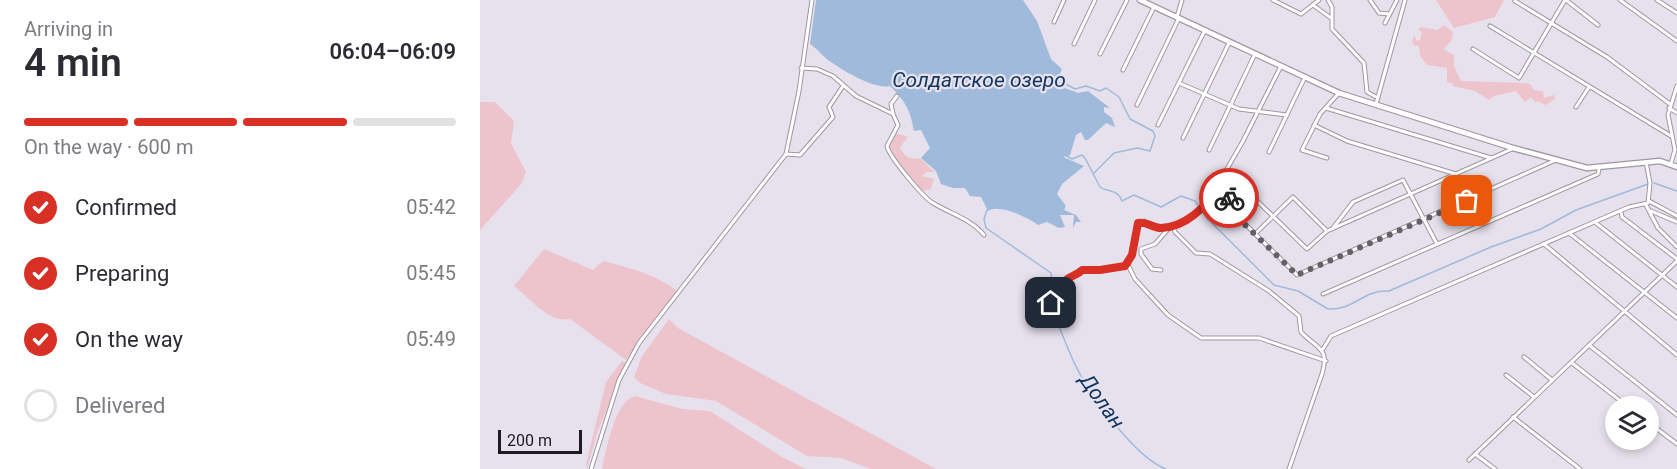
<!DOCTYPE html>
<meta charset="utf-8">
<style>
:root{--surface:#fff;--page:#f7f7f7;--text:#2b2b33;--muted:#7c7c81;--line:#e1e1e2;--accent:#d93025}
body{margin:0;font-family:Roboto,sans-serif;background:var(--page);color:var(--text);height:100vh;display:flex;flex-direction:column;font-size:22px;white-space:nowrap}
*{box-sizing:border-box;margin:0}
p{font-size:20px;color:var(--muted)}
.icon{flex:none;width:33px;height:33px;fill:none;stroke:currentColor;stroke-width:2;stroke-linecap:round;stroke-linejoin:round}
.map{position:relative;flex:1;overflow:hidden}
.side{display:flex;flex-direction:column;background:var(--surface);width:480px}
.side>*{flex:none}
.controls{position:absolute;left:1125px;top:396px;display:grid;gap:12px}
.controls a{display:grid;place-items:center;width:54px;height:54px;border-radius:50%;background:var(--surface);box-shadow:0 3px 9px #0003;font-size:30px}
.scale{position:absolute;left:18px;bottom:15px;width:84px;box-sizing:border-box;padding-left:6px;border:3px solid #1d1b1f;border-top:0;font-size:16px;line-height:21px;white-space:nowrap;color:#1d1b1f;-webkit-text-stroke:4px #e7e1ed;paint-order:stroke}
.pin{position:absolute;display:grid;place-items:center;width:51px;height:51px;color:#fff;margin:-26px;border-radius:12px;box-shadow:0 3px 9px #0006}
.courier{position:absolute;display:grid;place-items:center;width:60px;height:60px;margin:-30px;border:4px solid #d93025;border-radius:50%;background:#fff;color:#222;box-shadow:0 2px 8px #0007}
.headline em{font-style:normal;font-weight:600}
.headline div{display:flex;flex-direction:column-reverse}
.headline{display:flex;align-items:center;justify-content:space-between;height:102px;padding:0 24px}
h1{font-size:39px;font-weight:600;line-height:45px}
.bar{display:grid;grid-template-columns:repeat(4,1fr);gap:9px 6px;align-content:center;height:72px;padding:0 24px}
.bar i{height:8px;border-radius:4px;background:var(--line)}
.bar .selected{background:var(--accent)}
.bar p{grid-column:span 4}
ol{padding:0 24px;list-style:none}
li{display:flex;align-items:center;gap:18px;height:66px}
li p{margin-inline-start:auto}
li .icon{padding:6px;border-radius:50%;background:var(--accent);color:#fff;stroke-width:4}
li:last-child{color:var(--muted)}
li i{width:33px;height:33px;border:3px solid var(--line);border-radius:50%}
main{display:flex;flex:1;min-height:0}
.map>svg:first-child{display:block}
.green{fill:#eec4cc}
.water{fill:#9fbadb}
.lines{fill:none;stroke-linecap:round;stroke-linejoin:round}
.stream{stroke:#9fbadb;stroke-width:1.5}
.minor-casing{stroke:#9d97a2;stroke-width:5}
.secondary-casing{stroke:#9d97a2;stroke-width:7}
.minor{stroke:#fff;stroke-width:3}
.secondary{stroke:#fff;stroke-width:4.5}
.done{stroke:#646067;stroke-width:6;stroke-dasharray:0 10.8}
.route{stroke:#d93025;stroke-width:8}
.labels{text-anchor:middle;dominant-baseline:central;stroke-width:4.5;stroke-linejoin:round;paint-order:stroke}
.water-label{font-size:21px;font-style:italic;fill:#113660;stroke:#e7e1ed}
</style>
<main>
<section class="side">
<div class="headline"><div><h1>4 min</h1><p>Arriving in</p></div><em>06:04–06:09</em></div>
<div class="bar"><i class="selected"></i><i class="selected"></i><i class="selected"></i><i></i><p>On the way · 600 m</p></div>
<ol>
<li><svg class="icon" aria-label="check" viewBox="0 0 24 24"><path d="M5 12l5 5 9-10"/></svg>Confirmed<p>05:42</p></li>
<li><svg class="icon" aria-label="check" viewBox="0 0 24 24"><path d="M5 12l5 5 9-10"/></svg>Preparing<p>05:45</p></li>
<li><svg class="icon" aria-label="check" viewBox="0 0 24 24"><path d="M5 12l5 5 9-10"/></svg>On the way<p>05:49</p></li>
<li><i></i>Delivered</li>
</ol>
</section>
<div class="map">
<svg width="1197" height="469" viewBox="0 0 1197 469">
<rect width="100%" height="100%" fill="#e7e1ed"/>
<!-- green -->
<g class="green">
<path d="M956,0h68l-9,17 -41,11z"/>
<path d="M964,25l9,7 -2,10 -8,7 11,6v11l7,15 66,2 4,2 2,5 10,1 1,7 10,-3 1,4 -10,6 -7,-4 -3,1 -4,-5 -6,5 -9,-11 -22,5 -5,4 -14,-9 -22,-5 -1,-3 -5,-1v-14l-20,-3 -7,-9 -1,-10h-4l-3,-4 2,-7 3,6 3,-1 2,-8 -4,-2 3,-3 16,3z"/>
<path d="M0,102h15l19,19 -3,22 15,29 -4,11 -42,47z"/>
<path d="M416,133l12,4 -8,10c5,12 11,11 21,12l13,13h-7l-5,4 12,3 -3,10 -9,2 -25,-27 -9,-17z"/>
<path d="M64,249l49,21 10,-9c26,7 53,13 74,30l-51,69 -56,-41c-22,4 -39,-20 -56,-33z"/>
<path d="M189,319l9,9 258,141h-65l-30,-11 -34,-2 -91,-55 -50,-7 -26,-11 -6,-6 8,-21z"/>
<path d="M142,361l4,2 -29,70 -10,36 -1,-5 20,-82z"/>
<path d="M155,396l47,13 28,2 72,46 24,12h-204c4,-18 13,-69 33,-73z"/>
</g>
<!-- water -->
<path class="water" d="M336,0h207l14,21 14,38 11,10 -5,12 7,2 -4,7 5,-2 13,5 10,-2 22,17 -6,-1v5l8,6 3,9 -9,-4 -18,17h-3l-4,-8 -5,3 -6,20 -7,2 21,9 -22,18 -5,10 9,12 -2,4 12,5 5,7h-5l-3,6 1,-13h-14l5,12 -6,1 -12,-6 -9,3c-9,-7 -39,-22 -50,-14l-7,-14 -11,-1 -5,-8h-12l-12,-4 -5,-13 -15,-13 9,-10 -9,-18 -7,1c-4,-22 -9,-30 -24,-45 -15,4 -48,-16 -62,-26 -7,-5 -10,-11 -18,-16z"/>
<g class="lines">
<!-- stream -->
<g class="stream">
<path d="M584,83l11,6 11,-3 14,5 6,-3 13,9 11,22 23,12 2,5 -5,15 -13,-3 -23,5 -21,21"/>
<path d="M585,155l7,4 10,-4 3,3 15,29c9,6 18,2 22,14l12,-6 27,12 20,-11 14,5 12,17 67,67 24,6 30,18c25,2 36,-20 61,-18l102,-44 50,-18 35,-19 72,-26"/>
<path d="M1174,183l23,8"/>
<path d="M507,210l-3,9 2,9 65,45c2,14 -1,26 2,39 11,25 20,54 36,77 16,24 50,70 77,80"/>
</g>
<!-- minor casing -->
<g class="minor-casing">
<g id="minor">
<path d="M793,0l28,14 18,-14"/>
<path d="M848,0l4,7v22l32,34 3,29 11,6"/>
<path d="M890,0l9,13 10,1"/>
<path d="M1086,0l32,25"/>
<path d="M1140,0l57,41"/>
<path d="M1177,0l20,13"/>
<path d="M1035,1l92,56 63,47"/>
<path d="M833,5l18,13"/>
<path d="M697,17l5,-17"/>
<path d="M574,22l10,-22"/>
<path d="M905,23l12,-23"/>
<path d="M1010,26l181,110"/>
<path d="M594,44l21,-44"/>
<path d="M993,49l46,29 46,-78"/>
<path d="M620,54l27,-54"/>
<path d="M321,68l16,1 16,7 23,20 37,18 5,11 -11,21c2,11 37,52 46,57 18,11 38,16 51,32"/>
<path d="M643,70l31,-63"/>
<path d="M699,83l60,26 48,6"/>
<path d="M896,104l29,-104"/>
<path d="M657,105l42,-87"/>
<path d="M1096,107l13,-20"/>
<path d="M846,108l165,50"/>
<path d="M1189,108l8,5"/>
<path d="M413,114l-2,-10 6,-8"/>
<path d="M678,125l47,-95"/>
<path d="M834,125l33,16 109,33"/>
<path d="M703,138l46,-95"/>
<path d="M729,150l46,-96"/>
<path d="M789,152l36,-75"/>
<path d="M306,154l14,1 33,-38 -4,-10 14,-21"/>
<path d="M847,158l-25,-8 18,-36 19,-21"/>
<path d="M1191,163l4,-13 -7,-35 9,-29"/>
<path d="M729,185l7,1 15,13 4,15 62,61 259,-115"/>
<path d="M772,196l55,53 20,-18 185,-82"/>
<path d="M1169,201l28,15"/>
<path d="M1166,205l12,23 19,19"/>
<path d="M1171,211l26,11"/>
<path d="M1141,212l1,5 55,42"/>
<path d="M1116,223l81,64"/>
<path d="M693,226l2,6 21,21 14,1 59,37 30,25 2,16c16,17 29,15 21,42l-33,95"/>
<path d="M853,228l20,-26 50,-22 34,64"/>
<path d="M776,233l37,-36 34,34"/>
<path d="M1089,233l108,85"/>
<path d="M1064,244l133,111"/>
<path d="M647,263l8,16 33,36 33,23h58l67,23"/>
<path d="M681,270l-9,-1 -11,-15v-5l14,-5 16,-18"/>
<path d="M843,294l275,-120 1,-5"/>
<path d="M566,302l9,-1 10,-19 17,-12h18l25,-5 7,-10 6,-32 6,-2 15,7 14,-2 31,-17 39,-68 38,-75"/>
<path d="M1109,345l88,70"/>
<path d="M843,349l8,-13 298,-129 19,-4 2,-20 -4,-21"/>
<path d="M1044,357l28,23"/>
<path d="M1092,363l55,43"/>
<path d="M1026,375l28,22"/>
<path d="M1033,417l67,52"/>
<path d="M1168,422l29,22"/>
<path d="M995,454l20,15"/>
<path d="M989,460l208,-199"/>
<path d="M111,469l28,-89 20,-37 147,-189 13,-63 13,-91"/>
</g>
</g>
<!-- secondary casing -->
<g class="secondary-casing">
<path id="secondary" d="M660,0l199,93 174,55 74,20 73,-7 17,6"/>
</g>
<!-- minor -->
<use href="#minor" class="minor"/>
<!-- secondary -->
<use href="#secondary" class="secondary"/>
</g>
<g class="lines">
<!-- done -->
<path class="done" d="M749,198l8,19 60,58 170,-74"/>
<!-- route -->
<path class="route" d="M571,303c10,-5 8,-14 14,-22 6,-6 13,-6 17,-11h18l25,-4 7,-11 6,-32c9,-2 14,5 23,5 24,-1 45,-20 56,-41l12,11"/>
</g>
<g class="labels">
<!-- water labels -->
<g class="water-label">
<text x="499" y="80">Солдатское озеро</text>
<text transform="translate(622 401) rotate(55)">Долан</text>
</g>
</g>
</svg>
<div class="controls">
<a><svg class="icon" aria-label="layers" viewBox="0 0 24 24"><path d="M12 4l9 5-9 5-9-5zM3 14l9 5 9-5"/></svg></a>
</div>
<div class="scale">200 m</div>
<div class="pin" style="left:987px;top:201px;background:#ea580c"><svg class="icon" aria-label="bag" viewBox="0 0 24 24"><path d="M5 8h14l-1 12H6zM9 8a3 3 0 0 1 6 0"/></svg></div>
<div class="pin" style="left:571px;top:303px;background:#1f2937"><svg class="icon" aria-label="home" viewBox="0 0 24 24"><path d="M3 11l9-7 9 7M6 9v11h12V9"/></svg></div>
<div class="courier" style="left:749px;top:198px"><svg class="icon" aria-label="bike" viewBox="0 0 24 24"><circle cx="6" cy="16" r="4"/><circle cx="18" cy="16" r="4"/><path d="M6 16l4-8h5l3 8M10 8l3 8H6M13 5h3"/></svg></div>
</div>
</main>
